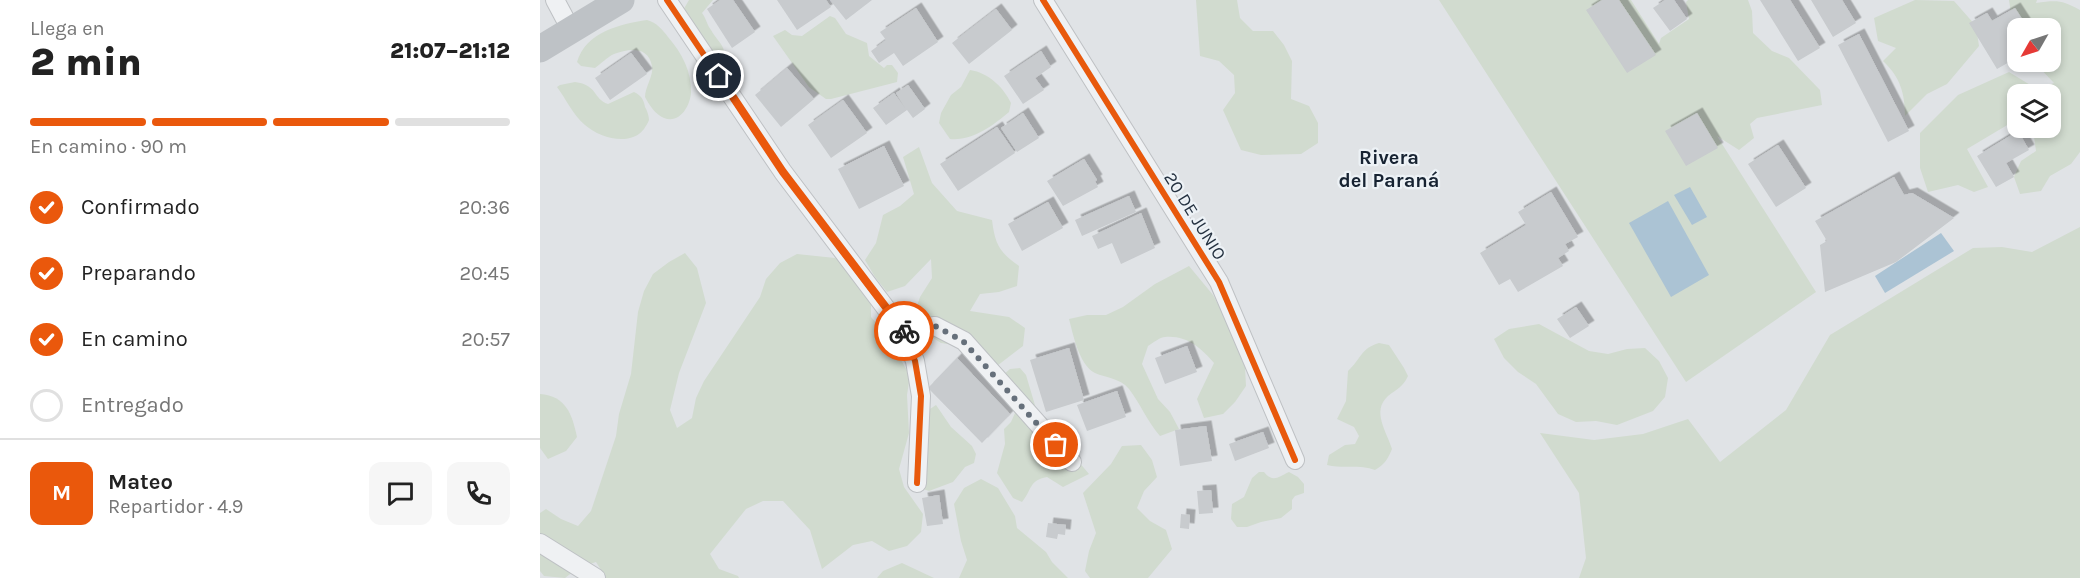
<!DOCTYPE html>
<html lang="es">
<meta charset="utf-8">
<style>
:root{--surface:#fff;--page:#f6f6f6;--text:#222;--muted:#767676;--line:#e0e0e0;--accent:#ea580c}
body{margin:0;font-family:Karla,sans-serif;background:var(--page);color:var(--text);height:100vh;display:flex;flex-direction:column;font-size:22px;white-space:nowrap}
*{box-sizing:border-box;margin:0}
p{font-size:20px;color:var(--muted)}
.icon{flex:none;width:33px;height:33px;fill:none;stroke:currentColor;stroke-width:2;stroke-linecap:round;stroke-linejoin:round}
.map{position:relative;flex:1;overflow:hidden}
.details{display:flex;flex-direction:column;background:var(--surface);width:540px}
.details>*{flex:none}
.needle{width:39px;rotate:231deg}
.buttons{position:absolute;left:1467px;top:18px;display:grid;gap:12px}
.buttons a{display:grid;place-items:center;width:54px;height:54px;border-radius:12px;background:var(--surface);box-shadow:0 3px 9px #0003;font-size:30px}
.pin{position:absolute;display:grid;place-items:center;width:51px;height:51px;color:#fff;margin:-26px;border:3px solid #fff;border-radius:50%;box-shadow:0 2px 6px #0007}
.courier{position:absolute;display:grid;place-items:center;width:60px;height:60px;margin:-30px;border:4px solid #ea580c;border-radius:50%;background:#fff;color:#222;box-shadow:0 2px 8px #0007}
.summary em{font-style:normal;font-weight:800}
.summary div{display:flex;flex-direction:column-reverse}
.summary{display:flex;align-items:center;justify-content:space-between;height:102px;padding:0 30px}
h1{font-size:39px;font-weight:800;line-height:45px}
.bar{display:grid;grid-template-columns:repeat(4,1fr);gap:9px 6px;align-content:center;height:72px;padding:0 30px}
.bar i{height:8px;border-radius:4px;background:var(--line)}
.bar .selected{background:var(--accent)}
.bar p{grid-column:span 4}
.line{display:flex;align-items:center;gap:15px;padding:0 30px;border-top:2px solid var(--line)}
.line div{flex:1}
.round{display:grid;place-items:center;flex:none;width:63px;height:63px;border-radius:12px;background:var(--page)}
ol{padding:0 30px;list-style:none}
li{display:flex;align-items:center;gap:18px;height:66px}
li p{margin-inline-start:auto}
li .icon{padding:6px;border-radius:50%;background:var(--accent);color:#fff;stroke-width:4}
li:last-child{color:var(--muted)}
li i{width:33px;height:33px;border:3px solid var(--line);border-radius:50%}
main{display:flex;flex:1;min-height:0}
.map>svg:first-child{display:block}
.green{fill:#d1dbcf;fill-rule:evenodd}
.water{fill:#abc3d4}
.building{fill:#c8cbce;filter:url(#shadow)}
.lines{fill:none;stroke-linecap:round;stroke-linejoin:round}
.street-casing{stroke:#bec1c4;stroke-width:20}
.street{stroke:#eff1f3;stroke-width:18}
.secondary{stroke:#bec2c6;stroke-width:27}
.cycleway-casing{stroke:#edf2f6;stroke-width:10}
.cycleway{stroke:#e8590c;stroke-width:6}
.done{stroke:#66707b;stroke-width:6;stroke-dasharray:0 10.8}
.route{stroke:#ea580c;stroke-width:8}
.labels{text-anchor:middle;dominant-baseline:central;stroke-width:4.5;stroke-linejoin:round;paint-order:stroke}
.street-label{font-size:18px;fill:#253241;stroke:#edf2f6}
.neighbourhood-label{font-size:20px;font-weight:bold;fill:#172332;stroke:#edf2f6}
</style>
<main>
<section class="details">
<div class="summary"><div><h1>2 min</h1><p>Llega en</p></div><em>21:07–21:12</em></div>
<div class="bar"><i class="selected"></i><i class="selected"></i><i class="selected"></i><i></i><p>En camino · 90 m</p></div>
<ol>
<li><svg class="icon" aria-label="check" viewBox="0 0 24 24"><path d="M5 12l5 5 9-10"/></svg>Confirmado<p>20:36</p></li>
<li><svg class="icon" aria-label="check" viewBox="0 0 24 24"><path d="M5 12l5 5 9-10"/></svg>Preparando<p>20:45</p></li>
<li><svg class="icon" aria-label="check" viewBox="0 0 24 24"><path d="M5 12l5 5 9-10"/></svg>En camino<p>20:57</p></li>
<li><i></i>Entregado</li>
</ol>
<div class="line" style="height:108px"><b class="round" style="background:var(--accent);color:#fff">M</b><div><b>Mateo</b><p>Repartidor · 4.9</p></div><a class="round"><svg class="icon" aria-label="chat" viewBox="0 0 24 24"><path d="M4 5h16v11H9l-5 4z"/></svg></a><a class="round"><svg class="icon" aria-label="phone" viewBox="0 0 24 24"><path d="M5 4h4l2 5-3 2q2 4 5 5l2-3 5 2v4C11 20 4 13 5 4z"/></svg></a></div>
</section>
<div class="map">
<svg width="1540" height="578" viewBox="0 0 1540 578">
<defs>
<filter id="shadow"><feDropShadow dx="5.5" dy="-5.5" stdDeviation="0" flood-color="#0004"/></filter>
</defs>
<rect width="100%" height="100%" fill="#e0e3e6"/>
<!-- green -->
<g class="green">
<path d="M149,0h24l-11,13c4,5 5,12 9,17 8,14 17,16 12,34l-8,5 -33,-57z"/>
<path d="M656,0h41l3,18 13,13h20l11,14 8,16 -1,38 18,7 9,17v20l-17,11 -40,1 -20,-5 -18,-40 12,-17 -1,-18 -15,-14 -19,-5z"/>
<path d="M899,0h192l28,44 2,-6 28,-19 -3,-17 2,-2h60l4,11 1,22 19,18 17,7 31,32 2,15 -65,13 -7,6 4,14 -15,12 -22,-14 99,156 -130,90z"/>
<path d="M1375,0l39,1 22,25 3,20 -32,38 -20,10 -22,22c0,-23 -5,-39 -22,-55l13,-13 -18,-7 -4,-23z"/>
<path d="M1469,0h28l-1,3c21,-3 26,-3 44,7v142l-9,12 -21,12 -9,15 -21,3 -6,-17 7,-16 15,-10 -2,-14 -25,-13 -42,25 21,38 -14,5 -16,-7 -30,7 -8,-24v-35l38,-38 51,-23 28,17 17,-6 -20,-21h16v-34h-31l-8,-14zM1478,94h32v34h-32z"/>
<path d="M290,16l5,2 11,16 21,9 2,13 15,12 3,-3h5l6,8 -1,9 -66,17h-5l-17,-12 -36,-51 12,-6 7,5 10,1z"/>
<path d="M107,20c10,3 15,9 21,17 14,16 24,35 23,56 -1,13 -11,31 -27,25 -8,-3 -15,-13 -19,-21 0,-10 9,-22 7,-31 -4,-21 -24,-17 -38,-12 -7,3 -13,10 -19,14l-14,-2 -4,-4c9,-30 43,-38 70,-42z"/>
<path d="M430,70c19,3 33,17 41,33l-2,9c-17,14 -36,29 -59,27l-11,-16 2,-10 10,-18 10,-8z"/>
<path d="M35,82c23,3 18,17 33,22l26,-12c7,3 10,8 11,15 2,3 4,9 4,13 -1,3 -4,7 -5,9 -14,18 -44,9 -59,-4 -12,-10 -19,-26 -28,-38l3,-2z"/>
<path d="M379,147l13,36 25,28 35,9c3,24 7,32 27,46l-2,20 -18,6 -19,2 -10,17 39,6 16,11 -2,18 -30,23 -33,-23 -19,-3 -17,-11 -10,-17 6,-18 12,-19 -1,-19 -26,27 -18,6 -12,-15 -10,-17 11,-17 7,-28 17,-9 14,-12 -11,-37z"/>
<path d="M1540,227v351h-501l7,-20 -7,-65 -39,-60 54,7 49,-6 45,-15 32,43 66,-52 44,-75 143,-87 29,-1 30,5z"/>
<path d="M145,253l12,15 9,35 -27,70 -9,37 7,18 15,-10 4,-20 8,-17 56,-84 6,-18 14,-16 17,-9 38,4 19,11 17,28v20l13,15v19l17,9 9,16 -3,19 2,38 -10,36 5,18 19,27 -2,18 -14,14 -18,5 -17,-10 -19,4 -31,24 -12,-39 -27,-29h-20l-17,8 -36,45 9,15 19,7 1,2h-133l-10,-16 -18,6 -13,10 -21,-2 -4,-5v-58l6,-4 15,10 17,7 13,-15 25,-75 3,-22 12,-40 7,-62 6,-21 9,-17 16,-12z"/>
<path d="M649,266l24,29 9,17 23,55 1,19 -11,16 -12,12 -19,4 -7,-19 17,-36c-13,-15 -27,-28 -49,-26 -5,0 -12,6 -17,9l-6,18 16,35 12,13 9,17 -19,7c-13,-15 -20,-33 -31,-47 -9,-11 -23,-11 -34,-16 -16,-8 -22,-39 -26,-54l18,-4h19l17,-8 32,-23z"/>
<path d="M999,324l50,27 19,3 19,-5 18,-1 14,13 9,17 -3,19 -12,14 -36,14 -21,-4 -20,1 -18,-8 -22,-30 -18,-12 -14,-14 -10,-19 15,-10z"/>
<path d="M839,343l10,2 15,23 4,8c-5,11 -11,13 -20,20 -17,15 -1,36 4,53 -4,10 -8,16 -17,21 -15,-6 -32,-1 -48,-5l2,-10 16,-10 10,-1 4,-8 -5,-9 -17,-8 9,-18 2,-30c13,-12 13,-23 31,-28z"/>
<path d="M480,368l6,7 11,37 52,62 -26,13 -16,-10c-18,3 -15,13 -25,25l-9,-4 -16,-25 8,-29 -1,-15 7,-7 4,-9 -12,-38 7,-6z"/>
<path d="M0,394c26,2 32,20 37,43l-11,14 -18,8 -8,-11z"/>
<path d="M396,405l15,22 21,19 4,8 -2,9 -9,4 -12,15 -24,9 -6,-2 4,-78z"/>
<path d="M601,445l11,15 5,17 -13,14 -7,17 13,13 16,9 6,19 -24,29h-58l-5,-7 4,-20 7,-18 -13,-40 28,-29 11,-18z"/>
<path d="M719,472h5c9,11 14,5 25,0l9,5 6,7v9l-9,3 -3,4v9l-11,9 -20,4 -14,5h-10l-6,-8 1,-15 12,-7 8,-19z"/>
<path d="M441,479l17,9 17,28 2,12 29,24 6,10 16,16h-111h2l8,-18 -6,-19 -7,-37 10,-16z"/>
<path d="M362,563l32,15h-57l6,-7z"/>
</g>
<!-- water -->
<g class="water">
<path d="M1150,187l17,30 -15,8 -18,-30z"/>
<path d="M1128,201l41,74 -38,22 -42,-74z"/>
<path d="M1401,233l13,18 -69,42 -10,-17z"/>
</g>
<!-- building -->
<g class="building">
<path d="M180,0h13l22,32 -23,16 -25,-39z"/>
<path d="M237,0h49l5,7 -34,23z"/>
<path d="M290,0h42l-26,20z"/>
<path d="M1062,0h17l37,55 -29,18 -41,-63z"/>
<path d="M1125,0h9l13,19 -17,12 -17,-23z"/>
<path d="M1220,0h30l30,48 -22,13z"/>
<path d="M1271,0h31l14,23 -23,14z"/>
<path d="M376,8l22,34 -35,24 -9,-13 -15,10 -8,-12 15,-11 -6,-8z"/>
<path d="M1475,8l13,20h-10v13l-5,3 5,8v5l-21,12 -28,-46 18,-10 5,8z"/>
<path d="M456,9l16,21 -43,34 -17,-21z"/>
<path d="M1319,34l50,97 -21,11 -50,-97z"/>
<path d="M501,51l10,16 -16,11 9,12 -21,14 -19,-28z"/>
<path d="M91,53l16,21 -37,26 -15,-22z"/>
<path d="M247,68l27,31 -33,28 -26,-32z"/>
<path d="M368,85l17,24 -12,9 -6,-8 -21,15 -13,-17 21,-15 11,15 -9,-15z"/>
<path d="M303,100l24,33 -36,25 -23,-33z"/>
<path d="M483,113l16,25 -22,14 -16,-24z"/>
<path d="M1157,113l21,35 -32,18 -21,-35z"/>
<path d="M457,127l18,26 -57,38 -18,-27z"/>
<path d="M1478,131l11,19 -23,13 8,14 -18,10 -19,-31z"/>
<path d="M1238,145l28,43 -30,19 -28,-43z"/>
<path d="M344,146l20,40 -45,23 -21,-40z"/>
<path d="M544,159l13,21 -2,1 3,6 -35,19 -16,-25z"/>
<path d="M1354,177l10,18 8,-2 42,25 -58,44 -71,30 -5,-47 7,-4 -12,-20z"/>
<path d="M1011,192l27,45 -13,7 4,7 -11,7 5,8 -45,26 -8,-13 -11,6 -19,-32 46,-28 -8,-13z"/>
<path d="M589,196l7,16 -54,24 -7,-16z"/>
<path d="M508,202l15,26 -41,23 -14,-27z"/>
<path d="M601,213l14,35 -34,16 -9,-21 -14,6 -6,-13z"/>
<path d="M1036,307l13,19 -19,12 -13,-19z"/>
<path d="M647,346l10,26 -32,12 -10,-26z"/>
<path d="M529,348l15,52 -38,12 -16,-52z"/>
<path d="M417,358l53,56 -28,29 -54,-55z"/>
<path d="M577,391l9,26 -39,14 -10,-26z"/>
<path d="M666,426l6,35 -32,5 -5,-36z"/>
<path d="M723,432l6,16 -34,13 -6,-17z"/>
<path d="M671,490l2,23 -14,1 -2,-23z"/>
<path d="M399,495l4,29 -16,2 -5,-28z"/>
<path d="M641,514l9,1 -1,14 -9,-1z"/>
<path d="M508,523l18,2 -1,10 -7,-1 -1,5 -11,-2z"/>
</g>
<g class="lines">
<!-- street casing -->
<g class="street-casing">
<g id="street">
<path d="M15,0l16,30"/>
<path d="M127,0l116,172 120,159 12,30 6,35 -4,87"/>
<path d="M503,0l176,282 76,178"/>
<path d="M363,331l32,-5 29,15 108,121"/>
<path d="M0,543l56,35"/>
</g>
</g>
<!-- street -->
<use href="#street" class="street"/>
<!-- secondary -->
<path class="secondary" d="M0,49l81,-49"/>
<!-- cycleway casing -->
<g class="cycleway-casing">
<g id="cycleway">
<path d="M127,0l116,172 120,159 12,30 6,35 -4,87"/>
<path d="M503,0l176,282 76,178"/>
</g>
</g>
<!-- cycleway -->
<use href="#cycleway" class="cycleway"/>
</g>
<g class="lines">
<!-- done -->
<path class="done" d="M364,331l31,-5 28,15 93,104"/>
<!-- route -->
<path class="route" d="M179,76l64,96 121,159"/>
</g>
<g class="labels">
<!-- street labels -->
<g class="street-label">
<text transform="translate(655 216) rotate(58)">20 DE JUNIO</text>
</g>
<!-- neighbourhood labels -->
<g class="neighbourhood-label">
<text x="849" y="157">Rivera<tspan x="849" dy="23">del Paraná</tspan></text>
</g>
</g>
</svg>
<div class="buttons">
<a><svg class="needle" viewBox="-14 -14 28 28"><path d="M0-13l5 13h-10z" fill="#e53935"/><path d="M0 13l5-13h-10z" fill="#767676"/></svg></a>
<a><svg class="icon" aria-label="layers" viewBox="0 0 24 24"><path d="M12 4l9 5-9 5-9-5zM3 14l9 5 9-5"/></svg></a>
</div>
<div class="pin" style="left:516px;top:445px;background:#ea580c"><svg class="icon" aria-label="bag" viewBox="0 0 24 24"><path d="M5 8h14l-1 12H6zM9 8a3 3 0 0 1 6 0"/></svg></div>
<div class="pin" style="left:179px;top:76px;background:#1f2937"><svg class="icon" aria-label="home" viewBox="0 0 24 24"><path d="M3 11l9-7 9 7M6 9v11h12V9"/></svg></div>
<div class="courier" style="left:364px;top:331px"><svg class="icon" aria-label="bike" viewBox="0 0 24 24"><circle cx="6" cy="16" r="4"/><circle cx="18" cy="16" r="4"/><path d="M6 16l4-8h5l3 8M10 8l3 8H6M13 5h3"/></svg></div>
</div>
</main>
